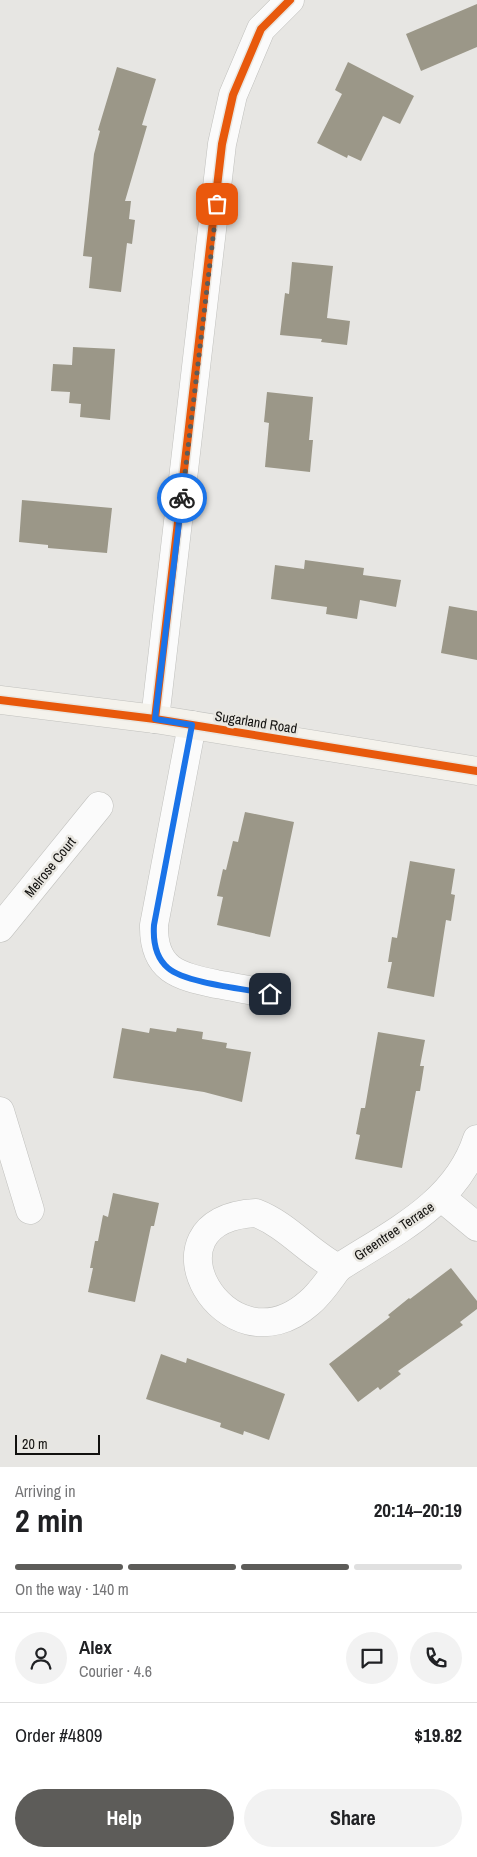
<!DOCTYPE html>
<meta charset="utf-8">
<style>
:root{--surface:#fff;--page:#f2f2f2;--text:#202124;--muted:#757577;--line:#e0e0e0;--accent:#5d5c59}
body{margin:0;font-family:"Archivo Narrow",sans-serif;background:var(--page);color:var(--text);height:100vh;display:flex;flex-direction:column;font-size:19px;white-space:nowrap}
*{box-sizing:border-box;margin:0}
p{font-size:16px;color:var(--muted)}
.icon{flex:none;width:28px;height:28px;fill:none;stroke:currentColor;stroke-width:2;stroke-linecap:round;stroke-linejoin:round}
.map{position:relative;height:1467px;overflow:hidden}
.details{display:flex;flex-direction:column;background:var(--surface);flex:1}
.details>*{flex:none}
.scale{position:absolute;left:15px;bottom:12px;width:85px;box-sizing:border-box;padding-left:5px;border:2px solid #12110f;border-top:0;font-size:14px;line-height:18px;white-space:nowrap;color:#12110f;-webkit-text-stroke:4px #e9e7e1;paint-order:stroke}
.pin{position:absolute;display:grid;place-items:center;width:42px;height:42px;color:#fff;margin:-21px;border-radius:10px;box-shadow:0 2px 8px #0006}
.courier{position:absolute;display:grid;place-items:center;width:50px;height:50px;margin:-25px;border:4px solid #1a73e8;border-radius:50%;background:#fff;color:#222;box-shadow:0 1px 6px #0007}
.headline em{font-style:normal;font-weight:700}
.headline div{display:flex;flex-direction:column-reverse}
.headline{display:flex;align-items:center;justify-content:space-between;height:85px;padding:0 15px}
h1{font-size:32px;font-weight:700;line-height:38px}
.bar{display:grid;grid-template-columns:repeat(4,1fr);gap:8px 5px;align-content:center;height:60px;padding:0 15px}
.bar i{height:6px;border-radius:4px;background:var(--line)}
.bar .current{background:var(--accent)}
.bar p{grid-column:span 4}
.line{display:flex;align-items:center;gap:12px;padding:0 15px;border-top:1px solid var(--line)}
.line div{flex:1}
.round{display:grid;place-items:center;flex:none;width:52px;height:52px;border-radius:26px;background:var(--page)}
.action{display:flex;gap:10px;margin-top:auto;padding:10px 15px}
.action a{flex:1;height:58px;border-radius:30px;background:var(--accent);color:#fff;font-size:20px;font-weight:700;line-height:58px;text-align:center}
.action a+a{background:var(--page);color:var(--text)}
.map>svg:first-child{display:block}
.building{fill:#9b9788}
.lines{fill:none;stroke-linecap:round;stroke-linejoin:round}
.street-casing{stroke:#c1c1be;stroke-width:29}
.secondary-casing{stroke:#c1c1be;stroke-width:29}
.street{stroke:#fbfbfb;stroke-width:28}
.secondary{stroke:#f4f2ec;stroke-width:28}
.cycleway-casing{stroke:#e9e7e1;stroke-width:11}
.cycleway{stroke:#e8590c;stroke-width:8}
.done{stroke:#5d5c59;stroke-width:5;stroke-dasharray:0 9}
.route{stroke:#1a73e8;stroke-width:6}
.labels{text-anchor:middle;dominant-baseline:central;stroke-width:5;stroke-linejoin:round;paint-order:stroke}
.street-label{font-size:14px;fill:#12110f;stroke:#e9e7e1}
</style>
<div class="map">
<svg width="477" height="1467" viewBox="0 0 477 1467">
<rect width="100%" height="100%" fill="#e7e6e3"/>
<!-- building -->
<g class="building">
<path d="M477,4v43l-56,24 -15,-37z"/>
<path d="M348,62l66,34 -14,28 -17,-8 -22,45 -13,-6 -1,3 -30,-15 25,-49 -7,-4z"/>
<path d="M117,67l39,12 -14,46 5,1 -22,75h6l-2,18 6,1 -3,24 -5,-1 -6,49 -32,-4 3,-31 -9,-1 11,-102 6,-23 -2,-1z"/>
<path d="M292,262l41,4 -6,52 23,3 -3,24 -26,-3 1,-3 -42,-4 5,-42 4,1z"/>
<path d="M73,347l42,2 -5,71 -30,-3 1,-13 -12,-1 1,-11 -19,-1 2,-27 19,1z"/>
<path d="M267,392l46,5 -4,43h4l-3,32 -45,-5 4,-44 -5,-1z"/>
<path d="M22,500l90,8 -5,45 -59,-5v-3l-29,-3z"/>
<path d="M305,560l59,8 -1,7 38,5 -5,27 -36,-7 -3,19 -31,-5 1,-7 -56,-8 4,-34 29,4z"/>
<path d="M449,606l28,5v49l-36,-7z"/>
<path d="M245,812l49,10 -24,115 -53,-12 6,-28 -6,-1 6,-27 3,1 7,-29 5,1z"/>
<path d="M410,861l45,8 -4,25 4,1 -4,26 -5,-1 -12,77 -47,-9 5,-26h-4l4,-25 5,1z"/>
<path d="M122,1028l27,5 1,-5 26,4 1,-4 26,4 -1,7 25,4 -1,5 25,4 -9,50 -38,-10 -91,-14z"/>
<path d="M378,1032l47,8 -5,26h4l-4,25h-4l-14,77 -47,-9 5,-24 -4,-1 5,-26h4z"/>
<path d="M113,1193l46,10 -5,23h-3l-16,76 -47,-10 5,-24h-3l5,-27h3l5,-26 5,2z"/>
<path d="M451,1268l26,33v8l-17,13 3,3 -65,46 3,3 -21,16 -2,-3 -20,15 -29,-38 61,-47 -2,-2 21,-17 1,1z"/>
<path d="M161,1354l25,9 1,-5 98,36 -16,46 -25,-9 -1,4 -23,-8 1,-4 -75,-24z"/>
</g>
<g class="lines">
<!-- street casing -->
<g class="street-casing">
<g id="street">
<path d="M155,719l67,-575 11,-49 28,-66 29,-29"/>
<path d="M192,725l-38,200c-1,45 24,51 62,59 18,3 36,7 54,10"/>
<path d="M0,928l99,-122"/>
<path d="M0,1111l30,99"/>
<path d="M442,1198l35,29"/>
<path d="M256,1213c31,12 52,39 82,55 -9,12 -17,25 -29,35 -83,73 -173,-84 -53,-90z"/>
<path d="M338,1268c54,-35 118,-64 139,-129"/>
</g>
</g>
<!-- secondary casing -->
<g class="secondary-casing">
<path id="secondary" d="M0,700l155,19 322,52"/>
</g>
<!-- street -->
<use href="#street" class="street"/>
<!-- secondary -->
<use href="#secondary" class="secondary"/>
<!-- cycleway casing -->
<g class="cycleway-casing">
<g id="cycleway">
<path d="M0,700l155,19 322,52"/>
<path d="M155,719l67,-575 11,-49 28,-66 29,-29"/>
</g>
</g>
<!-- cycleway -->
<use href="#cycleway" class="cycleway"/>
</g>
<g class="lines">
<!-- done -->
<path class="done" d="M182,498l35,-294"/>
<!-- route -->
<path class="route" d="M182,498l-27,221 37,6 -38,200c-1,15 1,32 14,43 17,15 77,21 102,26"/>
</g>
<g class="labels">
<!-- street labels -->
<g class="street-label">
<text transform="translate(256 722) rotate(9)">Sugarland Road</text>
<text transform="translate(50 867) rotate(-51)">Melrose Court</text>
<text transform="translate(394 1231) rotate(-34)">Greentree Terrace</text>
</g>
</g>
</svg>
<div class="scale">20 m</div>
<div class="pin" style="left:217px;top:204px;background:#ea580c"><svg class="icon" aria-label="bag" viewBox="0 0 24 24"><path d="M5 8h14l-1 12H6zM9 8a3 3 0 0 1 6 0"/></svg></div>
<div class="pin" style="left:270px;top:994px;background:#1f2937"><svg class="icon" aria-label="home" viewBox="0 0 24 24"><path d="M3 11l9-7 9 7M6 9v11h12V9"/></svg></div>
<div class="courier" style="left:182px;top:498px"><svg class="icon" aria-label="bike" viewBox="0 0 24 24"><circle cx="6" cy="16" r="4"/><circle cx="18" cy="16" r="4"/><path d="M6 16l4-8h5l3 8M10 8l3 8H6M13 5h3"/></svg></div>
</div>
<section class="details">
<div class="headline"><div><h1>2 min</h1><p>Arriving in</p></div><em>20:14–20:19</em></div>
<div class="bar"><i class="current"></i><i class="current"></i><i class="current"></i><i></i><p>On the way · 140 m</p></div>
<div class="line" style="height:90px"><a class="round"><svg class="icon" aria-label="person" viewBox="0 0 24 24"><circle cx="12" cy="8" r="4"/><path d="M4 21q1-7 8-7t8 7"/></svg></a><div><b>Alex</b><p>Courier · 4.6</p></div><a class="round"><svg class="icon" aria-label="chat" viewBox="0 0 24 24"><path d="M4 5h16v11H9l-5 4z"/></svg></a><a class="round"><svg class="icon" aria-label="phone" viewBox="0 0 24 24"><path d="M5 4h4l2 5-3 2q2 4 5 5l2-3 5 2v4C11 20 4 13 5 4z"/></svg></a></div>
<div class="line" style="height:65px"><div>Order #4809</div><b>$19.82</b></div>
<div class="action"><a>Help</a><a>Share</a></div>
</section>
